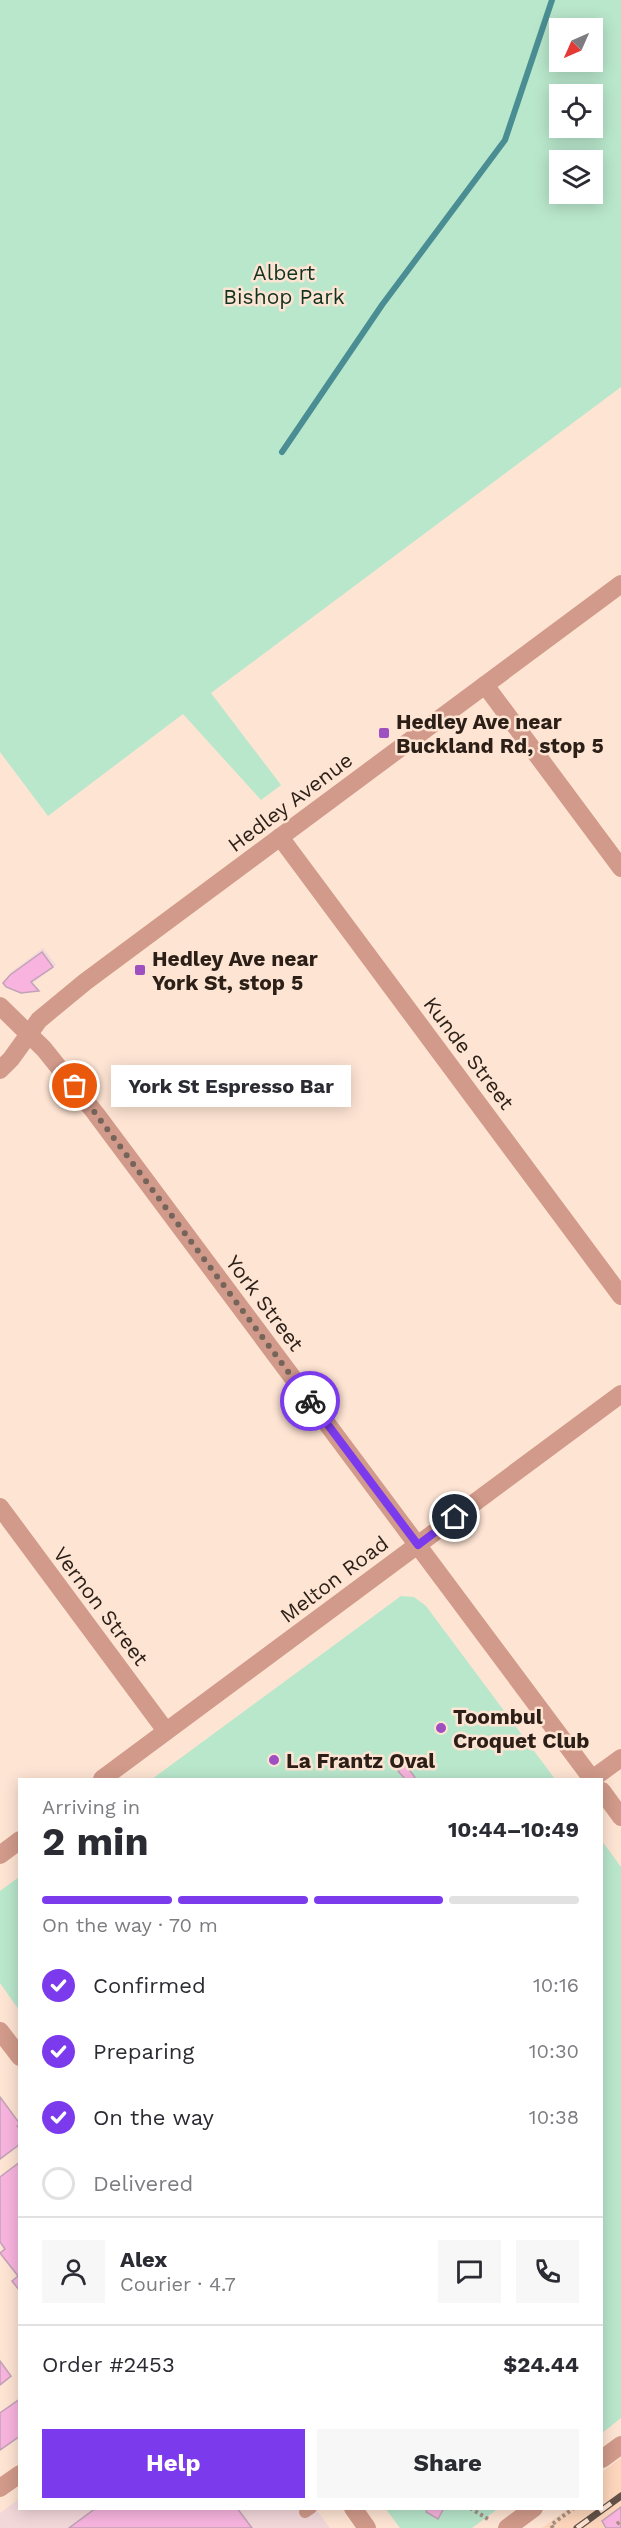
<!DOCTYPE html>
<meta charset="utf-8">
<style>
:root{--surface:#fff;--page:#f7f7f7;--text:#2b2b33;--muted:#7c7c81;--line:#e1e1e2;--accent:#7c3aed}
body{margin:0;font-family:"Work Sans",sans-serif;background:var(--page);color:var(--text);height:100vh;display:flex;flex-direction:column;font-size:22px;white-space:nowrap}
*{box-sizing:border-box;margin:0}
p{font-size:20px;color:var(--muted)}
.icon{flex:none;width:33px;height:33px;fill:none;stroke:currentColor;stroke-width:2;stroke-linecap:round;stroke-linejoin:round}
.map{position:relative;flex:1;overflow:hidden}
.panel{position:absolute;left:18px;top:1778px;width:585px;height:732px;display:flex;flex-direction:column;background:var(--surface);border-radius:0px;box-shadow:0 3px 15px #0003}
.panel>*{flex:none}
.needle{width:39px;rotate:225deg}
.buttons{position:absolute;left:549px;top:18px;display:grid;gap:12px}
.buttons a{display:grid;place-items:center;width:54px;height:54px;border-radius:0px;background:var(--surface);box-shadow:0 3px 15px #0003;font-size:30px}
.pin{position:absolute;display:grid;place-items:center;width:51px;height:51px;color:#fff;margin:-26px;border:3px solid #fff;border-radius:50%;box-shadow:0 2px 6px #0007}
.courier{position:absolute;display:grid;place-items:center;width:60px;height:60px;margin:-30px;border:4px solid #7c3aed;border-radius:50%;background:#fff;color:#222;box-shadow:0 2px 8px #0007}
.bubble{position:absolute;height:42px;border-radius:0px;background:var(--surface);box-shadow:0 3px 15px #0003;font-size:20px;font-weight:700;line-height:42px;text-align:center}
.summary em{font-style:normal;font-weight:700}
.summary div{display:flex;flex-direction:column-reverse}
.summary{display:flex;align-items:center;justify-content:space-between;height:102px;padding:0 24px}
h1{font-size:39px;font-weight:700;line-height:45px}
.bar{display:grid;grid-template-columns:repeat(4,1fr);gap:9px 6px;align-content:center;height:72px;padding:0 24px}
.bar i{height:8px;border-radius:4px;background:var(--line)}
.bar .selected{background:var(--accent)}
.bar p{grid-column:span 4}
.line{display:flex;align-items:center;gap:15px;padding:0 24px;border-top:2px solid var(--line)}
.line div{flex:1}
.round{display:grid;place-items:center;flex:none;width:63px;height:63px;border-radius:0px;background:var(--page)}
ol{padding:0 24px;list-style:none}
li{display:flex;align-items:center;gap:18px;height:66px}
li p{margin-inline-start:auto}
li .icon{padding:6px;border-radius:50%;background:var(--accent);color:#fff;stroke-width:4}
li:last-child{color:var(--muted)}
li i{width:33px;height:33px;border:3px solid var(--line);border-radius:50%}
.primary-button{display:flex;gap:12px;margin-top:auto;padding:12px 24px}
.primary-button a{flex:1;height:69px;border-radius:0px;background:var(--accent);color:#fff;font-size:24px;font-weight:700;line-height:69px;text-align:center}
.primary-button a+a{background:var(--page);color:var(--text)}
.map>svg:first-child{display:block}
.commercial{fill:#f3d8da}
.built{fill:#fdd6bc}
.green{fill:#b9e7cc;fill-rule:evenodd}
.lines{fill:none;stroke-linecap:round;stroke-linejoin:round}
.stream{stroke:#4a8e94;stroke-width:6}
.building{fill:#f8b4df;stroke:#c2a2b6;stroke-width:1.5}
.path{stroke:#a59184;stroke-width:4;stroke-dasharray:3 3;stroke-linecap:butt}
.service{stroke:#d19a8a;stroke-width:12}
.minor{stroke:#d19a8a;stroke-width:18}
.tertiary{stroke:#d19a8a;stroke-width:18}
.rail-casing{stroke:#625248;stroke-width:7}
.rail{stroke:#fee4d3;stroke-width:4.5;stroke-dasharray:14;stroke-linecap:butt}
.done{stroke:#756459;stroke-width:6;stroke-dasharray:0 10.8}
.route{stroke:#7c3aed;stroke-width:8}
.poi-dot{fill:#9e4fc0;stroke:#fee4d3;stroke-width:2}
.labels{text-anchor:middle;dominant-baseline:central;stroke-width:5;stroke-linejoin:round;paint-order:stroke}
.park-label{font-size:21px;fill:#103221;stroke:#fee4d3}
.poi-label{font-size:21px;font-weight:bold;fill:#2b1f17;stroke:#fee4d3;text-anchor:start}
.street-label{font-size:21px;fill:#2b1f17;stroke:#fee4d3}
</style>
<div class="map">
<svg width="621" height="2528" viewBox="0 0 621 2528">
<rect width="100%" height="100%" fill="#fee4d3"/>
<!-- commercial -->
<g class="commercial">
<path d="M43,948l13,17 -23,18 6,8 -18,2 -15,-6 -3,-4 7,-7v-3z"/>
<path d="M19,2499l1,9h295l15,20h-330v-15z"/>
</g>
<!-- built -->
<path class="built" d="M621,2458v70h-79l27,-20h33v-36z"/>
<!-- green -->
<g class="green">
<path d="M0,0h621v387l-410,306 70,92 -20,15 -78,-86 -135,102 -48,-64zM560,28h32v34h-32zM560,94h32v34h-32zM560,160h32v34h-32z"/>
<path d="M401,1596l13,1 12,9 129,173h-403z"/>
<path d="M602,1841l19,26v551l-19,15z"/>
<path d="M19,1877v133l-19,-27v-92z"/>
<path d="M385,2508h114l-27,20h-72z"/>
</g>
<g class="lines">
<!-- stream -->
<path class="stream" d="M282,452l100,-147 123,-165 47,-140"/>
</g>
<!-- building -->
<g class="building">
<path d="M42,952l11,15 -22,15 8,9 -18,2 -15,-6 -3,-4 7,-8z"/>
<path d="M406,1765l10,14h-11l-7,-8z"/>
<path d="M0,2097l20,27 -3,2 3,3v15l-20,15z"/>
<path d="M20,2162v129l-8,-10 6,-5 -18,-23 5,-4 -5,-7v-65z"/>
<path d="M0,2361l11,15 -11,9z"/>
<path d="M20,2399v37l-20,14v-37z"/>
<path d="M621,2507v21h-15l-4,-7z"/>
<path d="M96,2508h141l15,20h-183z"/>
<path d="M428,2508h16l-6,11 -12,-7z"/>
</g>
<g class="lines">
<!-- path -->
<g class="path">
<path d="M470,2508l18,11"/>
<path d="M617,2524l4,-3"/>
<path d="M553,2528l-2,-3 23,-17"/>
</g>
<!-- service -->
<path class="service" d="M305,2512l6,-4"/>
<!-- minor -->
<g class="minor">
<path d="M485,685l136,183"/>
<path d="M280,837l341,459"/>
<path d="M0,1006l44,43 52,65 496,665"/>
<path d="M0,1070l11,-11 28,-39 46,-38 536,-398"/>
<path d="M0,1507l166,224"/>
<path d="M592,1779l29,-21"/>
<path d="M602,1791l19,26"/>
<path d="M0,2031l20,26"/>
<path d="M602,2459l19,-14"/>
<path d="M0,2488l20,-14"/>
<path d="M353,2508l14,20"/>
<path d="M507,2528l27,-20"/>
</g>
<!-- tertiary -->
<g class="tertiary">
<path d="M102,1779l519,-385"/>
<path d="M0,1855l20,-15"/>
</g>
<!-- rail casing -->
<g class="rail-casing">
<path id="rail" d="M577,2528l44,-32"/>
</g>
<!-- rail -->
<use href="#rail" class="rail"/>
</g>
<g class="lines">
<!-- done -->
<path class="done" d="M75,1086l235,315"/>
<!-- route -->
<path class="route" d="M310,1401l108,144 37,-28"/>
</g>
<!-- markers -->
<g class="poi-dot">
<rect x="378" y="727" width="12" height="12" rx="3"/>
<rect x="134" y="964" width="12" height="12" rx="3"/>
<circle cx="441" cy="1728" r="6"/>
<circle cx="274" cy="1760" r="6"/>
</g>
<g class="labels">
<!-- park labels -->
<g class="park-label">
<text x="284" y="272">Albert<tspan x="284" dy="24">Bishop Park</tspan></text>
</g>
<!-- poi labels -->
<g class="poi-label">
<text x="396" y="721">Hedley Ave near<tspan x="396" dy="24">Buckland Rd, stop 5</tspan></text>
<text x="152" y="958">Hedley Ave near<tspan x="152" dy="24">York St, stop 5</tspan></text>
<text x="453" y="1716">Toombul<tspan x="453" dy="24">Croquet Club</tspan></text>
<text x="286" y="1760">La Frantz Oval</text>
</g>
<!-- street labels -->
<g class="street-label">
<text transform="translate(290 802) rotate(-37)">Hedley Avenue</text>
<text transform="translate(469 1053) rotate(53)">Kunde Street</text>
<text transform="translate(265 1303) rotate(53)">York Street</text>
<text transform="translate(334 1579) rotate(-37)">Melton Road</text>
<text transform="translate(101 1606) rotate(53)">Vernon Street</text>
</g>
</g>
</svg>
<div class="buttons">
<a><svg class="needle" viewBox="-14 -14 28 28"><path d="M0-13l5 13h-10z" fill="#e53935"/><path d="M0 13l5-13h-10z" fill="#7c7c81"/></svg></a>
<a><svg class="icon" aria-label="locate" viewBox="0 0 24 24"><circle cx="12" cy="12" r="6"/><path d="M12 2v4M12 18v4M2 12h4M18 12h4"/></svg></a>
<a><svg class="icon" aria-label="layers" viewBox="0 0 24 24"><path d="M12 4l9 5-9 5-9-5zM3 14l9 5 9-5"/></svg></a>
</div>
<div class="pin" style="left:75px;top:1086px;background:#ea580c"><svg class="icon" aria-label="bag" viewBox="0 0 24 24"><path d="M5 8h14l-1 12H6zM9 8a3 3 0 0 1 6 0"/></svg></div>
<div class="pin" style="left:455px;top:1517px;background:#1f2937"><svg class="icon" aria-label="home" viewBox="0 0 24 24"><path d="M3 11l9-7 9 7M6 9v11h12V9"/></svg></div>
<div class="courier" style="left:310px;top:1401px"><svg class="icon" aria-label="bike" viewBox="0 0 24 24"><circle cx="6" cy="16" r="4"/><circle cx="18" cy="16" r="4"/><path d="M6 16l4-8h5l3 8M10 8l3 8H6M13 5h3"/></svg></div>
<div class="bubble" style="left:111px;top:1065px;width:240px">York St Espresso Bar</div>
<section class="panel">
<div class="summary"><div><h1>2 min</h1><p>Arriving in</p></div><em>10:44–10:49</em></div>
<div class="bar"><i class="selected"></i><i class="selected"></i><i class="selected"></i><i></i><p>On the way · 70 m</p></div>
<ol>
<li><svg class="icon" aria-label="check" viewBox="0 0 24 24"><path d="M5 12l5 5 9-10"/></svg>Confirmed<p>10:16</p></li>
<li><svg class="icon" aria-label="check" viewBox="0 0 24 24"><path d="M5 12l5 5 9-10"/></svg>Preparing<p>10:30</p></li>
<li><svg class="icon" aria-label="check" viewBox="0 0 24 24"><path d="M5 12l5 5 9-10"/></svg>On the way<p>10:38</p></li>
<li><i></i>Delivered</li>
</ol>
<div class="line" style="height:108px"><a class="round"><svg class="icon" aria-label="person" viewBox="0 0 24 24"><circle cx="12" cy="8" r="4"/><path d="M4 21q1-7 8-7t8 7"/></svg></a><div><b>Alex</b><p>Courier · 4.7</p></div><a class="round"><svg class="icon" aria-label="chat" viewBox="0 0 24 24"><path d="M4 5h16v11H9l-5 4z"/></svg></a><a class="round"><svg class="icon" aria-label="phone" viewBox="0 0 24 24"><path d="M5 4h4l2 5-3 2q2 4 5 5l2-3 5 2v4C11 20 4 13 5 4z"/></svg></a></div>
<div class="line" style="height:78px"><div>Order #2453</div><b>$24.44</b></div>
<div class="primary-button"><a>Help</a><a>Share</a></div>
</section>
</div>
